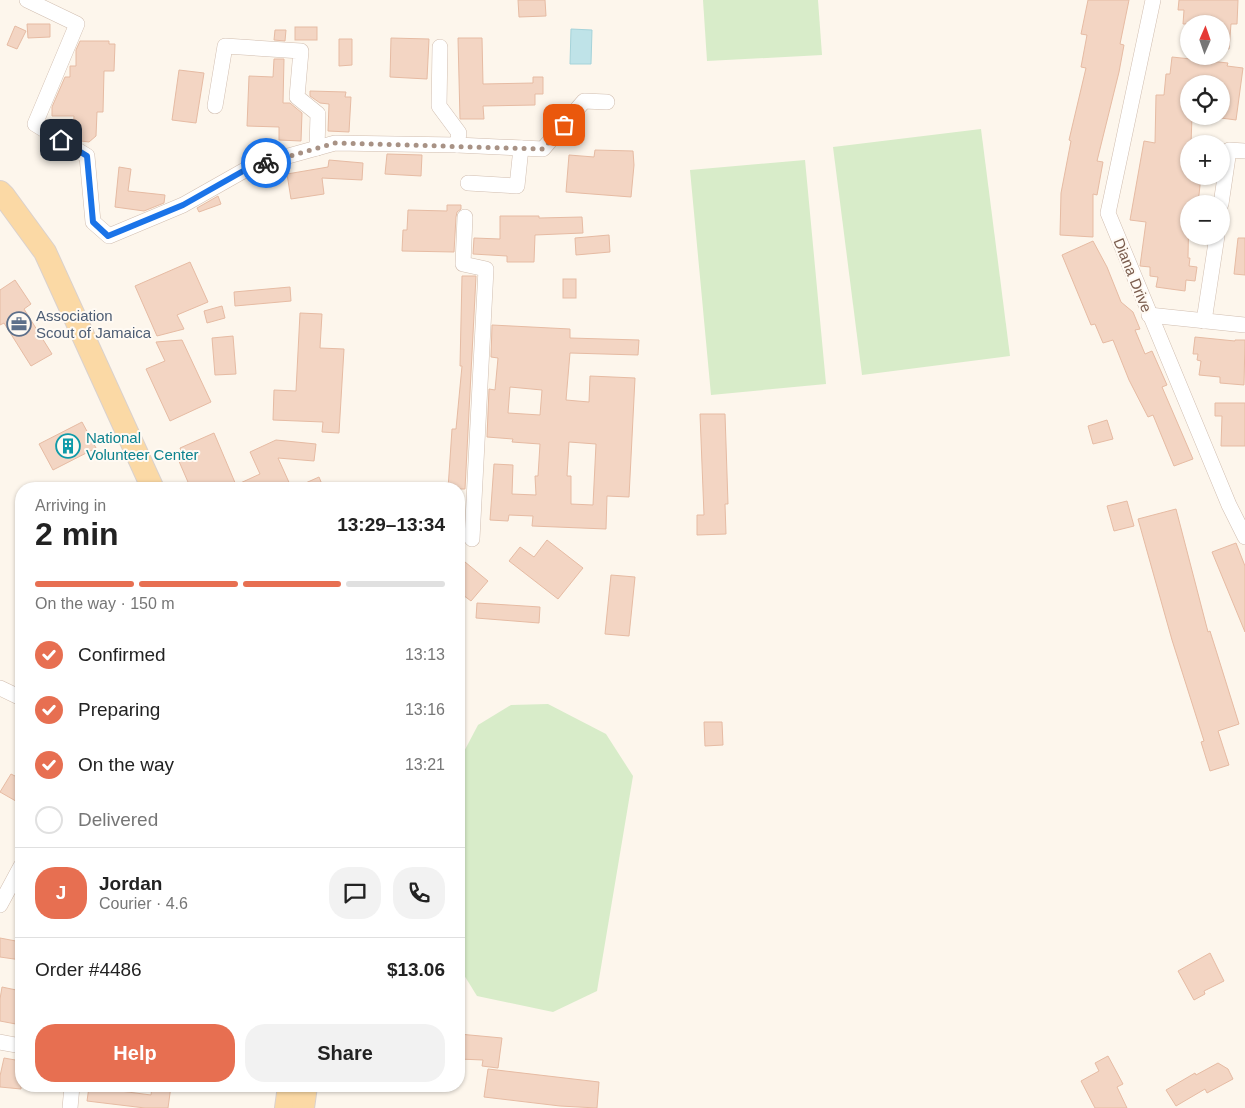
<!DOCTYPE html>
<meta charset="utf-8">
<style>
:root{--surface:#fff;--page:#f2f2f2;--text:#222;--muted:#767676;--line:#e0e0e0;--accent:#e76f51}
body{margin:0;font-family:Helvetica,sans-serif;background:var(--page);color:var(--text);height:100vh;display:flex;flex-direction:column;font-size:19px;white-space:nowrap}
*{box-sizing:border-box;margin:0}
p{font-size:16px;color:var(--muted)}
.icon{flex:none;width:28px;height:28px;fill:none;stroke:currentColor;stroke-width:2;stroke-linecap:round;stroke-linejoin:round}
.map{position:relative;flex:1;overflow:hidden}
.details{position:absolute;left:15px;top:482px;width:450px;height:610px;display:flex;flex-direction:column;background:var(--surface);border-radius:20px;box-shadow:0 1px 4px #0004}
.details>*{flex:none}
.needle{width:32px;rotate:2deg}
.controls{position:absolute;left:1180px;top:15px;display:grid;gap:10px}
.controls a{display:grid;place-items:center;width:50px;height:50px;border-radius:50%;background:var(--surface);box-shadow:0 1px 4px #0004;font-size:25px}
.pin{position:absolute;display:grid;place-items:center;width:42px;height:42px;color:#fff;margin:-21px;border-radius:10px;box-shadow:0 2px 8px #0006}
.courier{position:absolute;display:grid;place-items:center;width:50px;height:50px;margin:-25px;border:4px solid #1a73e8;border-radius:50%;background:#fff;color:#222;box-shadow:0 1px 6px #0007}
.summary em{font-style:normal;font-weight:700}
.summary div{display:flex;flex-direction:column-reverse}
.summary{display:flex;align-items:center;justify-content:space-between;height:85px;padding:0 20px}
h1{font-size:32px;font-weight:700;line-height:38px}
.bar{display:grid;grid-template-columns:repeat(4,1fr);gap:8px 5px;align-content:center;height:60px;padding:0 20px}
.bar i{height:6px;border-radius:4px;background:var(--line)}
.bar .selected{background:var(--accent)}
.bar p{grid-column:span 4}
.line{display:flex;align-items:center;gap:12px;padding:0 20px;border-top:1px solid var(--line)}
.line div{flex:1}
.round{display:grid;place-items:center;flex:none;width:52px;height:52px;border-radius:20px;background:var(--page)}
ol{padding:0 20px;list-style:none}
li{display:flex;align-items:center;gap:15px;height:55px}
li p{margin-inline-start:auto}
li .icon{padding:5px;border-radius:50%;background:var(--accent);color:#fff;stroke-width:4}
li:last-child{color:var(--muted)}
li i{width:28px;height:28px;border:2px solid var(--line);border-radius:50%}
.button{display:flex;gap:10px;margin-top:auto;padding:10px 20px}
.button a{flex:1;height:58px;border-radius:20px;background:var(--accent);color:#fff;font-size:20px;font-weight:700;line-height:58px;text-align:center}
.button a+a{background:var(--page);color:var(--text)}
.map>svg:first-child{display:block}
.green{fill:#d8ecc9}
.water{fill:#bfe3e8;stroke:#a5d3da}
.building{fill:#f3d5c3;stroke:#e6bba3;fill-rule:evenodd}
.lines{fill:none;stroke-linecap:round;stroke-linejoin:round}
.minor-casing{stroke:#d1beb0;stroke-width:16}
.primary-casing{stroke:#dad1cd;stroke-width:24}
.minor{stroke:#fff;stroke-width:15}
.primary{stroke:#fbd9a5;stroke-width:22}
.done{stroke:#a89285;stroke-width:5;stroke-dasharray:0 9}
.route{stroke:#1a73e8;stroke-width:6}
.labels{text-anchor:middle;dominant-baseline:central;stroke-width:4;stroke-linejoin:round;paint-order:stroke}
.street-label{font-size:15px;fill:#7a5c4d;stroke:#fffaf3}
.service-label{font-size:15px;fill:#4e5e75;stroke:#fffaf3;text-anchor:start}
.culture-label{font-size:15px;fill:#0d838f;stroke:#fffaf3;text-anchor:start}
</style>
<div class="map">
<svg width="1245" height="1108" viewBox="0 0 1245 1108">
<rect width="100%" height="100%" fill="#fdf6ec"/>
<!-- green -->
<g class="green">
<path d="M703,0h115l4,55 -115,6z"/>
<path d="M981,129l29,227 -148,19 -29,-228z"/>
<path d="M805,160l21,224 -115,11 -21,-225z"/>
<path d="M548,704l58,30 27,42 -36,215 -44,21 -76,-16 -18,-29v-206l19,-36 33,-20z"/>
</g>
<!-- water -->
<path class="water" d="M571,29l21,1 -1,34h-21z"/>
<!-- building -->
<g class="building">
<path d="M518,0h27l1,16 -27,1z"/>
<path d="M1088,0h41l-9,44 4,1 -5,27 -22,89 6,1 -6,33 -4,-1v43l-33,-2 1,-42 10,-52 -2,-1 17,-72 -5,-1 6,-32 -6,-1z"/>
<path d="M1179,0h59l-1,24h-6l-2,25h-8v-25h-38l1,-14h-6z"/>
<path d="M27,24h23v13l-22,1z"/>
<path d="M15,26l11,5 -9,18 -10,-4z"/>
<rect x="295" y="27" width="22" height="13"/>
<path d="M275,30h11l-1,11 -11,-1z"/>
<path d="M391,38l38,1 -2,40 -37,-2z"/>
<path d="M458,38h24l1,46 50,-1v-6h10v17h-8v11l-52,1 1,13h-24z"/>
<path d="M339,39h13v26l-13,1z"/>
<path d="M80,41h29v3h6l-1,27h-10l-1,41h-6l-1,24 -7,6 -8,-1 -8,-7 1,-18h-22v-9l13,-30h5v-11h6v-16z"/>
<path d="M1172,57l56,6 -1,3 16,2 -7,52 -15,-2v-34h-32v32h3l-1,28h-2v32h12l-3,28h-9l-1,54h2l-1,8 8,1 -2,14 -9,-1 -1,11 -29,-4 2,-10 -8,-1v-9l-10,-1 6,-44 -16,-2 14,-79 11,2 1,-48h8l2,-21h4z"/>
<path d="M274,59h10l-1,44h7l12,10 -1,28 -22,-1v-13l-32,-1 2,-50 24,1z"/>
<path d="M179,70l25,3 -8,50 -24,-3z"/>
<path d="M310,91l36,1 -1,5h6l-2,35 -21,-1 1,-27 -9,-1 -10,-7z"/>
<path d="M595,150l38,1 1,14 -3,32 -65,-5 3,-37 25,2z"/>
<path d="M387,154l35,1 -1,21 -36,-2z"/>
<path d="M329,160l34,3 -1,17 -40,-2 2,16 -33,5 -4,-25 41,-7z"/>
<path d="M119,167l12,2 -3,22 37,4 -1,8 -20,8 -29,-4z"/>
<path d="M218,196l3,8 -22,8 -2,-4z"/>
<path d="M447,205h14v4l-4,3 -1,5 -2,35 -52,-1 1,-21h4l1,-20 39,1z"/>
<path d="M500,216h39v2l43,-1 1,16 -48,2 -1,27h-27v-6l-34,-2 1,-16 26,1z"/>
<path d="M609,235l1,17 -34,3 -1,-17z"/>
<path d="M1238,238h7v37l-11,-1z"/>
<path d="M1093,241l14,26 14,35 12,10 7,17 -5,1 10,24 7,-3 15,34 -5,2 31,72 -19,7 -21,-51 -5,2 -19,-37 -16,-40 -10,3 -8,-19 -4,1 -29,-70z"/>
<path d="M190,262l18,40 -31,13 7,14 -27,7 -22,-50z"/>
<path d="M462,276h14l-11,213h-17l4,-60h4l6,-63h-2z"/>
<rect x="563" y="279" width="13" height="19"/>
<path d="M15,280l16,24 -7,5 28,45 -21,12 -27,-43 -4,2v-35z"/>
<path d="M290,287l1,14 -56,5 -1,-14z"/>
<path d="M222,306l3,12 -18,5 -3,-12z"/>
<path d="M300,313l22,1 -2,34 24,1 -5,84 -17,-1 1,-10 -50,-2 1,-30 22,1z"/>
<path d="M492,325l78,4v9l69,2 -1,15 -68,-2 -4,47 23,2 1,-26 45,2 -6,119 -22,-1 -1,33 -74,-3 1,-10 -24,-1 -1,6 -18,-1 4,-56 19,1 -1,29 24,1 -1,-19h3l2,-32 -28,-2 1,-3 -26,-2 2,-48 6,1 3,-32 -7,-1zM510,387l32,3 -2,25 -32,-2zM569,442l27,2 -3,61 -22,-1v-28h-4z"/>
<path d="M233,336l3,38 -21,1 -3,-37z"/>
<path d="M1195,337l40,4v-1h10l-1,45 -24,-2v-6l-21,-2 2,-14 -4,-1 1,-6h-5z"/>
<path d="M182,340l29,62 -41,19 -24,-52 19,-8 -9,-19z"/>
<path d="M1215,403h30v43h-24l1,-30h-7z"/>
<path d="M700,414h25l3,90h-3l1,30 -29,1v-20h7z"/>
<path d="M1107,420l6,19 -20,5 -5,-18z"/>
<path d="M82,422l14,26 -43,22 -14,-26z"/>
<path d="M214,433l22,52 24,-11 -10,-22 26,-12 40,4 -2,17 -36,-3 14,31 27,-12 5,12h-133l-13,-30 5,-2 -3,-9z"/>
<path d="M1127,501l7,25 -20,5 -7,-25z"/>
<path d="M1176,509l32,123 2,-1 29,93 -21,7 11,34 -19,6 -9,-29 3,-1 -32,-101 -34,-121z"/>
<path d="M547,540l36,28 -25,31 -49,-38 11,-14 14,10z"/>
<path d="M1236,543l9,23v66l-33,-80z"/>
<path d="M459,557l29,24 -17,20 -12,-9z"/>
<path d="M611,575l24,2 -6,59 -24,-2z"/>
<path d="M477,603l63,4 -1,16 -63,-5z"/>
<path d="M704,722h18l1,23 -18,1z"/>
<path d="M11,774l10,5v25l-21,-12z"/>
<path d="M0,938l21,4v18l-21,-3z"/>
<path d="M1210,953l14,28 -20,10 1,3 -11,6 -16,-29z"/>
<path d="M2,987l19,4v34l-21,-4v-22z"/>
<path d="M459,1034l43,4 -4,30 -16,-2 1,-6 -24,-1z"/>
<path d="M1108,1056l15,28 -6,3 10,21h-32l-14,-27 18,-10 -4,-8z"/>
<path d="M4,1058l17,3v28l-21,-2v-11z"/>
<path d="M1218,1063l10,6 5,10 -26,14 -2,-4 -29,17 -10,-16 29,-17 1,2z"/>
<path d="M488,1069l111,13 -2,26 -37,-2 -76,-9z"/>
<path d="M152,1086h19l-3,22h-23l-58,-7 2,-14 62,8z"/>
</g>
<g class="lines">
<!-- minor casing -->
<g class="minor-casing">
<g id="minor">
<path d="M27,0l50,24 -42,100 52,32 6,66 16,14 74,-31 69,-39 65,-18 1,-34 -21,-17 4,-46 -76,-5 -10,60"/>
<path d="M1153,0l-45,213 121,292 16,32"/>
<path d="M457,145l86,4 41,-48 23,1"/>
<path d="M317,148l18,-5 122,2 2,-12 -20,-27 1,-59"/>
<path d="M468,183l49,3 4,-38"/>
<path d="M1221,204l8,-54 16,1"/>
<path d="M465,217l-2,47 23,5 -14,270"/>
<path d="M1149,315l96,10"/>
<path d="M1204,321l13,-85"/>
<path d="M0,688l21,10"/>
<path d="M0,905l21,-39"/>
<path d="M0,1042l21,4"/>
<path d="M70,1108l2,-22"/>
</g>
</g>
<!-- primary casing -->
<g class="primary-casing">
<g id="primary">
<path d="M0,192l4,4 41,56 108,237"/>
<path d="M286,1108l3,-22"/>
<path d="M303,1108l3,-22"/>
</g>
</g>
<!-- minor -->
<use href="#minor" class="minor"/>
<!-- primary -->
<use href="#primary" class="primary"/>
</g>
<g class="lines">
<!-- done -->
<path class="done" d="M266,163l69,-20 208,6 21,-24"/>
<!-- route -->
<path class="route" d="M61,140l26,16 6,66 15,14 75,-31 69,-39 14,-3"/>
</g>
<!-- icons -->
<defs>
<g id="office-ring" transform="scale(1.25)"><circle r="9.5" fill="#fffaf3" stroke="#5c6f8a" stroke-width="1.5"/><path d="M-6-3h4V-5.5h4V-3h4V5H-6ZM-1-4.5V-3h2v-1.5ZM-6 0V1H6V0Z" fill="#5c6f8a"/></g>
<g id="building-ring" transform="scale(1.25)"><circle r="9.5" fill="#fffaf3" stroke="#0f9aa8" stroke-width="1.5"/><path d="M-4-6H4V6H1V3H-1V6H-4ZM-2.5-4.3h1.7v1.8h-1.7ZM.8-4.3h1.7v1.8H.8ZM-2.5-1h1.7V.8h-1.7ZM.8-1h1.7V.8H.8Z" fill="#0f9aa8"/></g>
</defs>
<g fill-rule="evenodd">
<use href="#office-ring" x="19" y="324"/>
<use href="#building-ring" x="68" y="446"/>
</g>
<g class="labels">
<!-- street labels -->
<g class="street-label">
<text transform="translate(1133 275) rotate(68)">Diana Drive</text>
</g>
<!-- service labels -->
<g class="service-label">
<text x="36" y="315">Association<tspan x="36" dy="17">Scout of Jamaica</tspan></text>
</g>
<!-- culture labels -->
<g class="culture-label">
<text x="86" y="437">National<tspan x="86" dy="17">Volunteer Center</tspan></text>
</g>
</g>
</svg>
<div class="controls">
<a><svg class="needle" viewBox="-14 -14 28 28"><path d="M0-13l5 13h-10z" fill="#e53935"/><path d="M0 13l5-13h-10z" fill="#767676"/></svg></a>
<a><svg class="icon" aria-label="locate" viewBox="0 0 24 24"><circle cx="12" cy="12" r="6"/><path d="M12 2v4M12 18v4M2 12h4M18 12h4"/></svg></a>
<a>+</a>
<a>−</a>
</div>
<div class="pin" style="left:564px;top:125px;background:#ea580c"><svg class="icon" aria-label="bag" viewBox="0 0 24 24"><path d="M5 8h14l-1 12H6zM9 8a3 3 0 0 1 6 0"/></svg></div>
<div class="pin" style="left:61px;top:140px;background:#1f2937"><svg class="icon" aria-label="home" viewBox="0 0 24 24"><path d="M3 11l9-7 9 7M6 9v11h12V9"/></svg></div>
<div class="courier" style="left:266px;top:163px"><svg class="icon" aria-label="bike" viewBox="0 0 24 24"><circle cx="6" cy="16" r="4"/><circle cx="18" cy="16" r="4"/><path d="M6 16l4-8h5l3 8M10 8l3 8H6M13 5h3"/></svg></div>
<section class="details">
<div class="summary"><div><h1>2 min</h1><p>Arriving in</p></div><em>13:29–13:34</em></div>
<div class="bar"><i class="selected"></i><i class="selected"></i><i class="selected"></i><i></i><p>On the way · 150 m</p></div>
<ol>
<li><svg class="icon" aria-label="check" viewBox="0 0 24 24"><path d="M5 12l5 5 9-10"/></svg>Confirmed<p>13:13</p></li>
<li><svg class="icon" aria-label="check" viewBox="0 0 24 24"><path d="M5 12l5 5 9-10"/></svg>Preparing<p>13:16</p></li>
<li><svg class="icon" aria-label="check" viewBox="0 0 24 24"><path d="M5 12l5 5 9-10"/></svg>On the way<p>13:21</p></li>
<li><i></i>Delivered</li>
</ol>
<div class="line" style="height:90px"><b class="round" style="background:var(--accent);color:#fff">J</b><div><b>Jordan</b><p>Courier · 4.6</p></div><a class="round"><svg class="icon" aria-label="chat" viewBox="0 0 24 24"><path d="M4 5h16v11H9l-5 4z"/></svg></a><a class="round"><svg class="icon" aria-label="phone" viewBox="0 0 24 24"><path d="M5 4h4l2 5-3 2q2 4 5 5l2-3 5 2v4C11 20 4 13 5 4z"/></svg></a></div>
<div class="line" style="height:65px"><div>Order #4486</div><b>$13.06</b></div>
<div class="button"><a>Help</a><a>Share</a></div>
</section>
</div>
